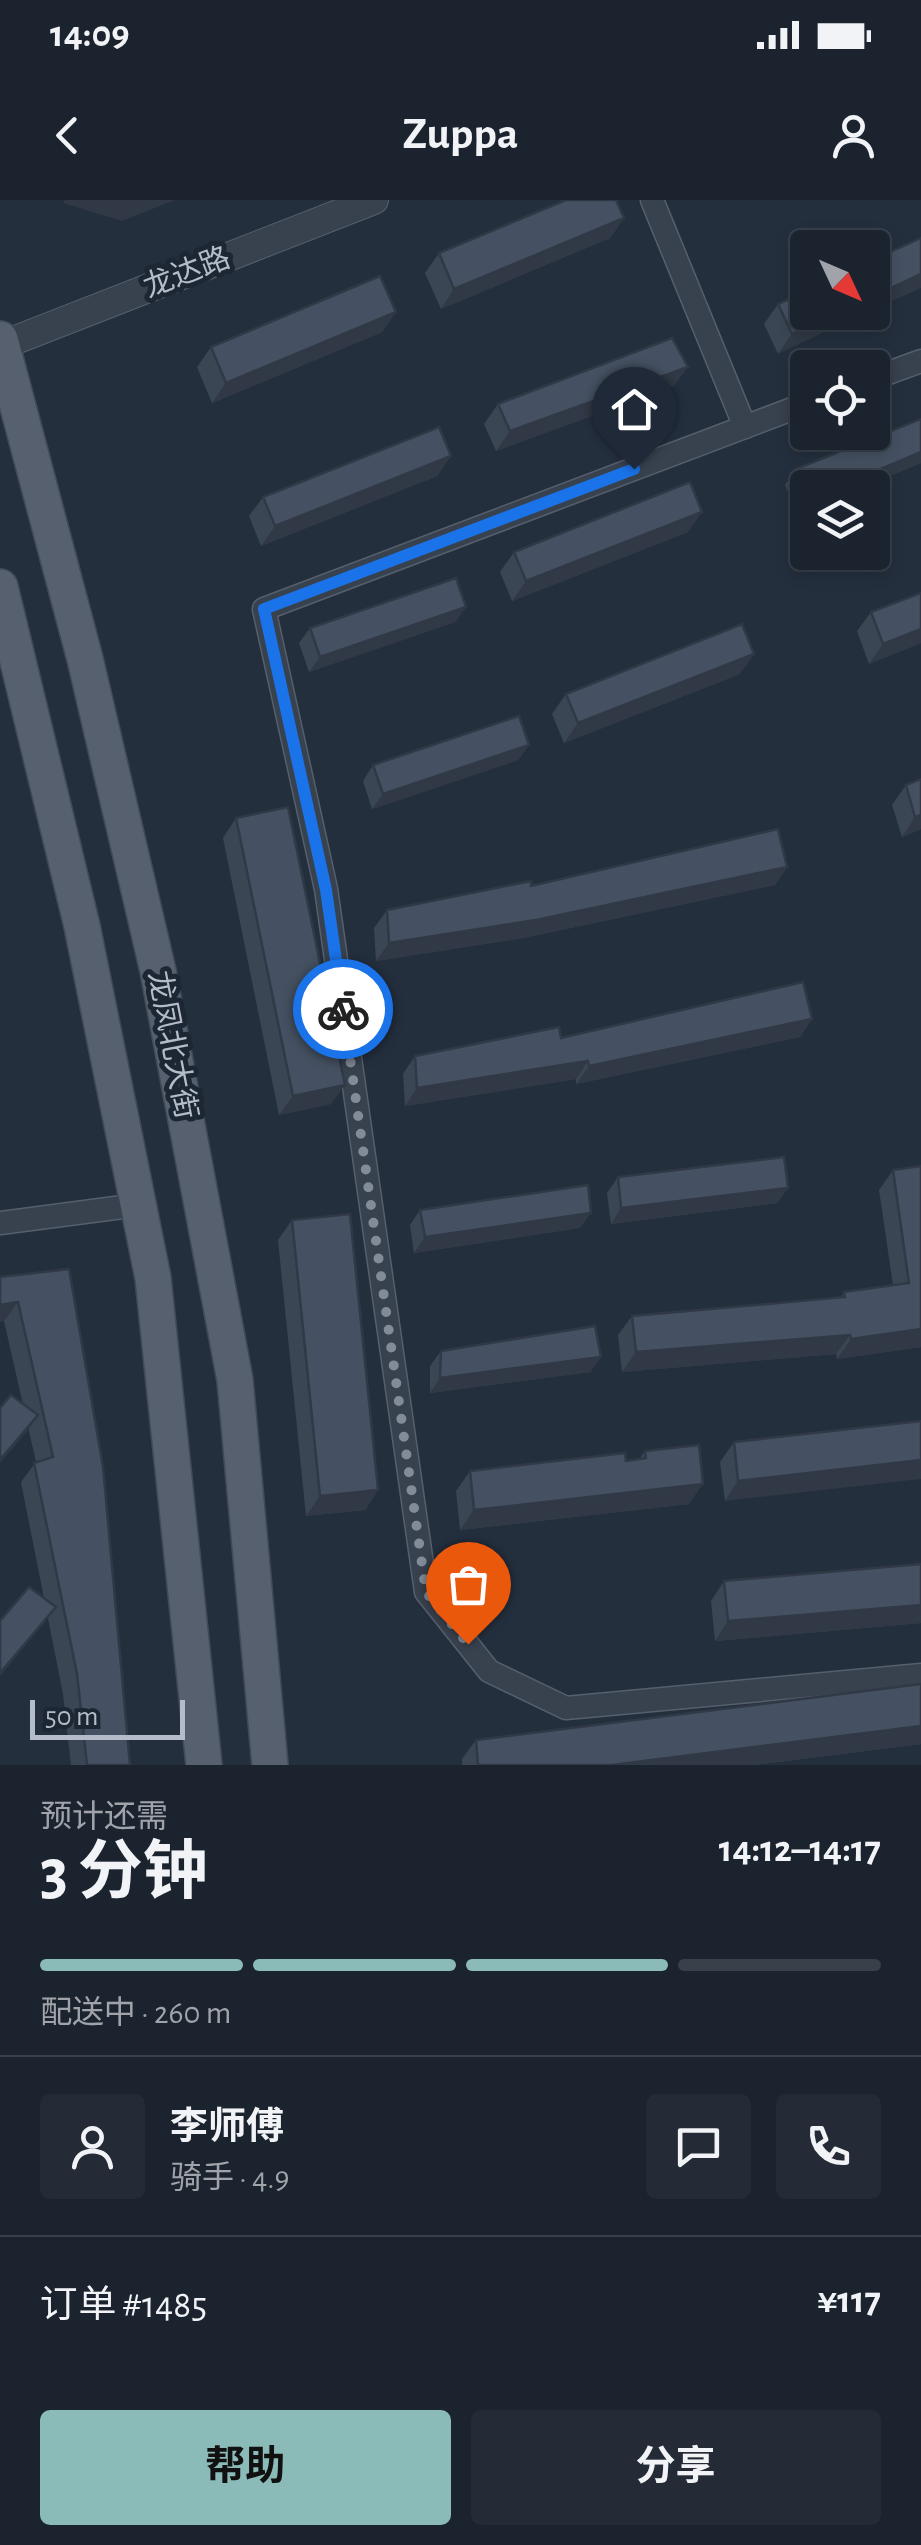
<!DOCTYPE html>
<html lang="zh">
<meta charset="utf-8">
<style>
:root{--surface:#1b232e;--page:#242b36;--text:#f1f3f6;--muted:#a0a4aa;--line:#39404a;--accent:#8bbbb9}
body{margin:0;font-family:"Alegreya Sans","Noto Sans SC",sans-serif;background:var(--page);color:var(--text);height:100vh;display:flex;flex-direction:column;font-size:38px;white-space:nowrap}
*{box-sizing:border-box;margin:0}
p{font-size:32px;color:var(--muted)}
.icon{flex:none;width:55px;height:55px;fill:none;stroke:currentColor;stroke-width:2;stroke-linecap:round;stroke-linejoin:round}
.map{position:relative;height:1565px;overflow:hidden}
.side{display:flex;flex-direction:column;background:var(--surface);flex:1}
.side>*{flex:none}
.needle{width:65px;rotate:134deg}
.tools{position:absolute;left:790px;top:30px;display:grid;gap:20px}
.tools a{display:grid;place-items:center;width:100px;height:100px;border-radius:10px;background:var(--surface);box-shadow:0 5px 15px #0003,0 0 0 2px var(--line);font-size:50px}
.scale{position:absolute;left:30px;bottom:25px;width:155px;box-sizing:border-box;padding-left:10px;border:5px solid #b4bcc9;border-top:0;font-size:28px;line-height:35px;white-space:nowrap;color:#b4bcc9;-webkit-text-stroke:8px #1d2633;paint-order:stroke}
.pin{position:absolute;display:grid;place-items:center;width:85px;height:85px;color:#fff;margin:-102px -42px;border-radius:50% 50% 50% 0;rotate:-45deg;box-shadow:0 0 10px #0007}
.pin .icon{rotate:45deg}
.courier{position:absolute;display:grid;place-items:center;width:100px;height:100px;margin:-50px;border:8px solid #1a73e8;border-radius:50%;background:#fff;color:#222;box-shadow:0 2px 12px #0007}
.head em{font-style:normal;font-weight:700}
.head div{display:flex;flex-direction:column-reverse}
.head{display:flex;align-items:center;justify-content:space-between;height:170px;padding:0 40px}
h1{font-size:65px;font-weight:700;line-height:75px}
.bar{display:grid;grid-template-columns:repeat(4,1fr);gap:15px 10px;align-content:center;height:120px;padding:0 40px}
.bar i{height:12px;border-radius:8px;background:var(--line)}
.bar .selected{background:var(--accent)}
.bar p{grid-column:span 4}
.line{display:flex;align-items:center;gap:25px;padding:0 40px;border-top:2px solid var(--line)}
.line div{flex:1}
.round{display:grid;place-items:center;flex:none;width:105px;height:105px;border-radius:10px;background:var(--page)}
.primary-button{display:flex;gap:20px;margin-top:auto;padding:20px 40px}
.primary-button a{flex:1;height:115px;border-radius:10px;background:var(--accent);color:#111;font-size:40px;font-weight:700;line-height:115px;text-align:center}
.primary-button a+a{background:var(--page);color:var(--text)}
.status{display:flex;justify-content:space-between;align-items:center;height:70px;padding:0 50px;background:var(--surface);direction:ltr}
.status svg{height:28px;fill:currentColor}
header{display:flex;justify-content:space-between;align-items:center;height:130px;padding:0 40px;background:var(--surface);font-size:45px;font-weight:700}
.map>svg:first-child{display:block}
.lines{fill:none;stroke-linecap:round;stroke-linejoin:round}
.minor-casing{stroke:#565f6c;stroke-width:25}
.tertiary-casing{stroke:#565f6c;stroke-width:30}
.primary-casing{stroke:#414a57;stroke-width:38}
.minor{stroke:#38414e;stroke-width:22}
.tertiary{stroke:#38414e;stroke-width:28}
.primary{stroke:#56606e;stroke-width:35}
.wall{fill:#3b4654}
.shaded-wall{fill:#303945}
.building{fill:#455162;stroke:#303945;stroke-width:2.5}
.done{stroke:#828b98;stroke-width:10;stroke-dasharray:0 18}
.route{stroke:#1a73e8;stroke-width:12}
.labels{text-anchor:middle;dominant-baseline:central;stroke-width:10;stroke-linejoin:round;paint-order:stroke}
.street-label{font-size:30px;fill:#b4bcc9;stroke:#1d2633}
</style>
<div class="status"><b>14:09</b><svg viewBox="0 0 49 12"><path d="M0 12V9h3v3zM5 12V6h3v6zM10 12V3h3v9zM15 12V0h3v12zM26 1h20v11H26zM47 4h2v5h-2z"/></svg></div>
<header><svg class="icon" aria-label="back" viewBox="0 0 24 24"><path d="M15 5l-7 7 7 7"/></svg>Zuppa<svg class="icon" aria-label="person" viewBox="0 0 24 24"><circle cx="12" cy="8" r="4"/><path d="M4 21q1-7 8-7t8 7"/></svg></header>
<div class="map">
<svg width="921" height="1565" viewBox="0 0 921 1565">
<rect width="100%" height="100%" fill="#242f3e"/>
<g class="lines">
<!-- minor casing -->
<g class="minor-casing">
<g id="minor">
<path d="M652,0l93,227"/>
<path d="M872,179l49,-18"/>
<path d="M808,203l-544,206 62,280 100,703 63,79 77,37 355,-33"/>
<path d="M0,1023l138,-18"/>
</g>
</g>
<!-- tertiary casing -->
<g class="tertiary-casing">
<path id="tertiary" d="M0,146l374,-146"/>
</g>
<!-- primary casing -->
<g class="primary-casing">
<g id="primary">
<path d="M0,139l85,320 73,312 77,409 35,385"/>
<path d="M0,387l82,339 71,352 51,487"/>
</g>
</g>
<!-- minor -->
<use href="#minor" class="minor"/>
<!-- tertiary -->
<use href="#tertiary" class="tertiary"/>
<!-- primary -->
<use href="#primary" class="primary"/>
</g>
<!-- wall -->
<g class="wall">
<path d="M624,18l-14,20 -169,71 -16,-36 14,-20z"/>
<path d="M778,104l30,8 -30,42 -14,-30z"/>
<path d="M396,112l-14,20 -170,71 -15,-36 14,-20z"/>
<path d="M674,186l-178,65 -12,-27 14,-20z"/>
<path d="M921,219v44l-60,25h-53v22l-10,4 -13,-29 11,-16z"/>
<path d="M451,256l-14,20 -176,70 -12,-30 14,-19z"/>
<path d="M688,332l-176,69 -12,-29 14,-20z"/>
<path d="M921,393v50l-52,21 -12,-33 14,-19z"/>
<path d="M466,407l-11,15 -146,50 -10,-29 11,-15z"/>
<path d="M740,474l-176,69 -12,-29 14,-20z"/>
<path d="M529,545l-11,15 -146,49 -9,-28 10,-16z"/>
<path d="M921,579v50l-19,8 -10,-32 14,-20z"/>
<path d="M236,618l95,286 -52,11 -56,-277z"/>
<path d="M787,667l-12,18 -252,53 -147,23 -2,-33 13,-18 144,-24z"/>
<path d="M812,819l-12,18 -224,47v-5l-171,27 -2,-32 12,-18 146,-18z"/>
<path d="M893,970l28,177 -84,12 -1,-5 -214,18 -4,-37 14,-19 209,-19 3,-5 49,-7 -14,-95z"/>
<path d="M618,977l170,11 -11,15 -166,21 -4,-31z"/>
<path d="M420,1010l160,18 -166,25 -4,-28z"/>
<path d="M292,1020l86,270 -13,20 -59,6 -28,-276z"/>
<path d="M69,1069l61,496h-59l-8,-71 -42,-212 15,-20 -32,-141 -4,-44z"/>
<path d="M441,1151l160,6 -11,15 -160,21v-27z"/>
<path d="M921,1221l-196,80 -5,-39 14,-20z"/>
<path d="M645,1251l44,53 -229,26 -4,-39 14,-20 156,-10 14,-3z"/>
<path d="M921,1364v59l-206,18 -4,-40 13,-20z"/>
<path d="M921,1484v60l-167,21h-292v-6l14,-19z"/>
</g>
<!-- shaded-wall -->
<g class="shaded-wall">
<path d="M65,0h110l-53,21 -59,-18z"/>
<path d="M624,18l-14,20 -169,71 13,-20z"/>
<path d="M921,74v14l-49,22v-13z"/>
<path d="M396,112l-14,20 -170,71 14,-20z"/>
<path d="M839,112h28l-89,42 14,-20z"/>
<path d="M688,167l-14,19 -178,65 14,-20z"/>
<path d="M921,252v11l-60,25h-25z"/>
<path d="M451,256l-14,20 -176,70 14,-20z"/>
<path d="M808,301v9l-10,4z"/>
<path d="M702,312l-14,20 -176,69 14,-20z"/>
<path d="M466,407l-11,15 -146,50 11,-15z"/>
<path d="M921,429v14l-52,21 14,-20z"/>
<path d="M754,454l-14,20 -176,69 14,-20z"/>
<path d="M529,545l-11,15 -146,49 11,-15z"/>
<path d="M921,615v14l-19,8 13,-20z"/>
<path d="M787,667l-12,18 -252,53 -147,23 13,-18z"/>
<path d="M812,819l-12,18 -224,47 13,-18z"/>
<path d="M588,861l-12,18 -171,27 12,-18z"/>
<path d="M345,885l-14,19 -52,11 14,-19z"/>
<path d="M788,988l-11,15 -166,21 10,-16z"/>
<path d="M591,1013l-11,15 -166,25 11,-16z"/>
<path d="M18,1102l-14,19 -4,1v-17z"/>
<path d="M921,1129v18l-84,12 14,-20z"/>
<path d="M850,1135l-14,19 -214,18 14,-20z"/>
<path d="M601,1157l-11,15 -160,21 10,-15z"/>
<path d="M38,1215l-10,15 -28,33v-3z"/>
<path d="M921,1260v19l-196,22 13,-20z"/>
<path d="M703,1284l-14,20 -229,26 14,-20z"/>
<path d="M378,1290l-13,20 -59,6 14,-20z"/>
<path d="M921,1405v18l-206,18 13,-20z"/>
<path d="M56,1407l-11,15 -45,54v-3z"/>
<path d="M921,1526v18l-167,21h-142z"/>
</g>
<!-- building -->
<g class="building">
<path d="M566,0h50l8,18 -170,71 -15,-36z"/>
<path d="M921,38v36l-49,23v-37z"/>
<path d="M380,76l16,36 -170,71 -15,-36z"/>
<path d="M808,90v22h31l-47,22 -14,-30z"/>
<path d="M672,138l16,29 -178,64 -12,-27z"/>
<path d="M921,219v33l-85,36h-28v7l-12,-26z"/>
<path d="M439,227l12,29 -176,70 -12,-29z"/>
<path d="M690,282l12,30 -176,69 -12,-29z"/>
<path d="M456,378l10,29 -146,50 -10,-29z"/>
<path d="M921,393v36l-38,15 -12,-32z"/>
<path d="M742,424l12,30 -176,69 -12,-29z"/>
<path d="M519,516l10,29 -146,49 -10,-29z"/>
<path d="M921,579v36l-6,2 -9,-32z"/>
<path d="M288,607l57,278 -52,11 -57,-278z"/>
<path d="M778,629l9,38 -251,53 -147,23 -2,-33 144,-29v5z"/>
<path d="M803,782l9,37 -223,47 -1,-5 -171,27 -2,-32 144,-29 2,11z"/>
<path d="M784,957l4,31 -167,20 -3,-31z"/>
<path d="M921,966v163l-70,10 -1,-4 -214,17 -4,-36 213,-19 -1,-5 65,-9 -16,-113z"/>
<path d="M588,985l3,28 -166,24 -5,-27z"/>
<path d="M350,1014l28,276 -58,6 -28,-276z"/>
<path d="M69,1069l34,198 27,298h-43l-10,-91 -43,-211 19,-6 -35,-155 -18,3v-28z"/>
<path d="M595,1126l6,31 -161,21 1,-27z"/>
<path d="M11,1195l27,20 -38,45v-52z"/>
<path d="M921,1221v39l-183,21 -4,-39z"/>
<path d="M699,1245l4,39 -229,26 -4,-39 155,-18 1,8 20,-3 -1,-7z"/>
<path d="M921,1364v41l-193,16 -4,-40z"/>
<path d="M29,1387l27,20 -56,66v-52z"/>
<path d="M921,1484v42l-309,39h-134l-2,-25z"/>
</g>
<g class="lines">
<!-- done -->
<path class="done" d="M343,809l83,583 42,52"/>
<!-- route -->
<path class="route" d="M343,809l-17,-119 -62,-281 370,-140"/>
</g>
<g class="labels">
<!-- street labels -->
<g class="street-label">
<text transform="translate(187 73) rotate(-21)">龙达路</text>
<text transform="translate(172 845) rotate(79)">龙凤北大街</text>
</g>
</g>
</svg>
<div class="tools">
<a><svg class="needle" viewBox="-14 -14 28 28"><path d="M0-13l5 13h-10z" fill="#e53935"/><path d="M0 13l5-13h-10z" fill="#a0a4aa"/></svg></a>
<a><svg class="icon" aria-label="locate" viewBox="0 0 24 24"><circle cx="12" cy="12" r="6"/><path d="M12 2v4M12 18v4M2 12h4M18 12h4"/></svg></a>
<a><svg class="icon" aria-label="layers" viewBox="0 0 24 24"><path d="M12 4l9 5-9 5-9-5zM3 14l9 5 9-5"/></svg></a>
</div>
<div class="scale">50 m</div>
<div class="pin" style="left:468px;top:1444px;background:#ea580c"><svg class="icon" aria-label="bag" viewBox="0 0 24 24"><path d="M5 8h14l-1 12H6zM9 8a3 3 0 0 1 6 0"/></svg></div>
<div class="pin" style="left:634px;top:269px;background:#1f2937"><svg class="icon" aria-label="home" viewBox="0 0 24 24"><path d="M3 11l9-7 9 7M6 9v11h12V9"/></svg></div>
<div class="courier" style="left:343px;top:809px"><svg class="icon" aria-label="bike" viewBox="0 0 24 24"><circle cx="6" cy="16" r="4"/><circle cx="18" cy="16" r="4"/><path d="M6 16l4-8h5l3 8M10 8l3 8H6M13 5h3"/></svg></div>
</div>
<section class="side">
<div class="head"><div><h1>3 分钟</h1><p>预计还需</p></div><em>14:12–14:17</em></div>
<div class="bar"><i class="selected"></i><i class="selected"></i><i class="selected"></i><i></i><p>配送中 · 260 m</p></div>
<div class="line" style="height:180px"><a class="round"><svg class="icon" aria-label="person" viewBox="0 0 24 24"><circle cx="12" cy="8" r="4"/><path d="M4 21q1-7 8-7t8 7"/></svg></a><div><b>李师傅</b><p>骑手 · 4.9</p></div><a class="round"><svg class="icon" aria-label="chat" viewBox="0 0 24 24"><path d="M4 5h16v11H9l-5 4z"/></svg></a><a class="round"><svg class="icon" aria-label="phone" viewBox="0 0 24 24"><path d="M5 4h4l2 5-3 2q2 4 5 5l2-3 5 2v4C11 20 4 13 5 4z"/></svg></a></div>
<div class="line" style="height:130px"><div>订单 #1485</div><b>¥117</b></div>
<div class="primary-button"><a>帮助</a><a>分享</a></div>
</section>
